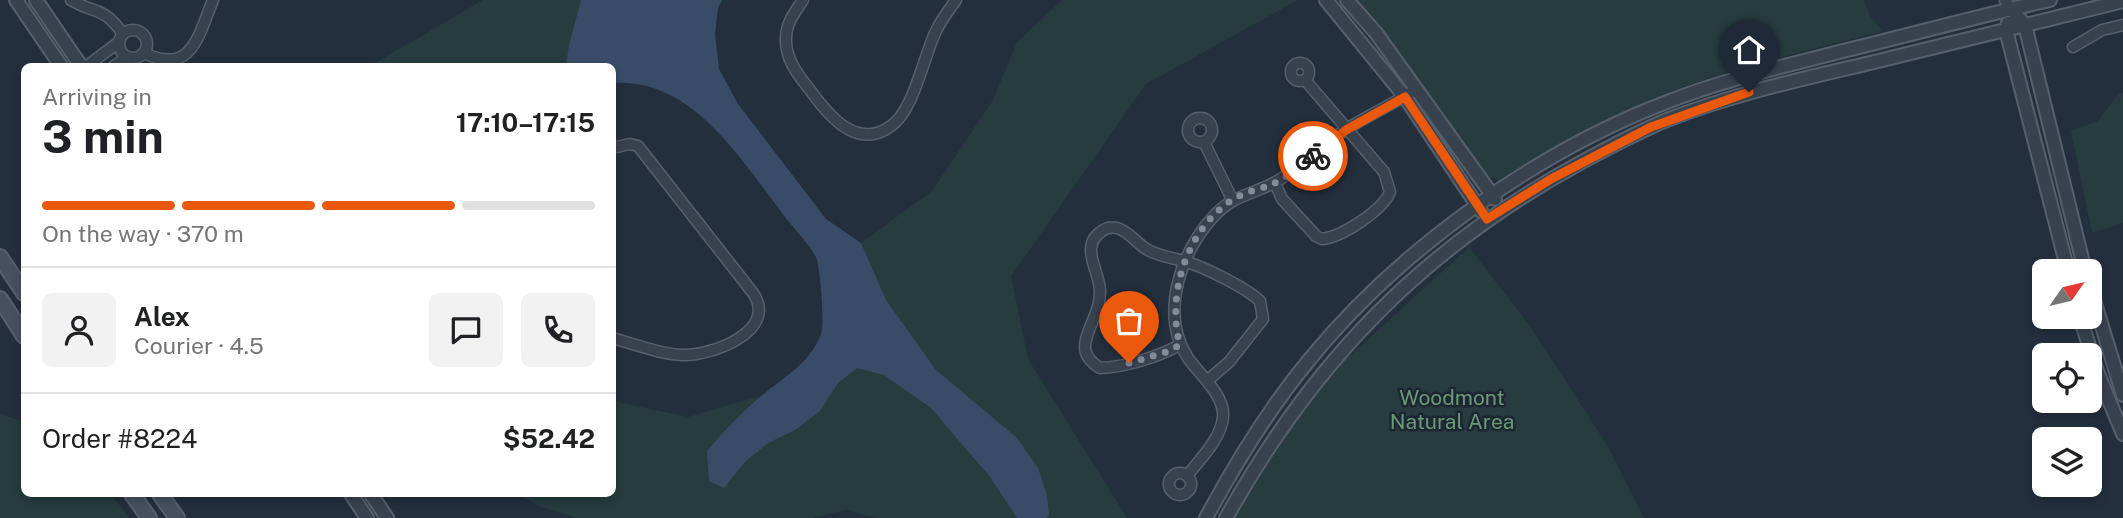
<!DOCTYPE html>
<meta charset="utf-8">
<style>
:root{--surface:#fff;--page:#f2f2f2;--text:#202124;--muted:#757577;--line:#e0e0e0;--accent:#ea580c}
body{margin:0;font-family:"Public Sans",sans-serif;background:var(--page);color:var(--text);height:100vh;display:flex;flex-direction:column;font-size:26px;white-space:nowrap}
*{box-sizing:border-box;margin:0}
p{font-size:23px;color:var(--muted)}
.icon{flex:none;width:38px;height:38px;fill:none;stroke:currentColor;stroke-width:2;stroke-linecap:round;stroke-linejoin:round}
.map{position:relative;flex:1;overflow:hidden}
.drawer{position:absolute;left:21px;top:63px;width:595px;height:434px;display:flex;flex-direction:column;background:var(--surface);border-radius:10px;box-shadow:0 4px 10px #0003}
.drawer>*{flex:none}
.needle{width:46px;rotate:56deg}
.tools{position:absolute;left:2032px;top:259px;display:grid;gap:14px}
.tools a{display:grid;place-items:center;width:70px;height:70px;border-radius:10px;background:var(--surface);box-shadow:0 4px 10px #0003;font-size:35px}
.pin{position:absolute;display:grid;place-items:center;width:60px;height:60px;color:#fff;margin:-72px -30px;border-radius:50% 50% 50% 0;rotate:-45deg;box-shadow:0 0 7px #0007}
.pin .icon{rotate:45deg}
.courier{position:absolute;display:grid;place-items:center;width:70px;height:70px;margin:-35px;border:5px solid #ea580c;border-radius:50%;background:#fff;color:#222;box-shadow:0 2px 9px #0007}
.headline em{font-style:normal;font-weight:700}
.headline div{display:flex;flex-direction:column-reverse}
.headline{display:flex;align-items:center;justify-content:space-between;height:119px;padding:0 21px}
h1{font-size:46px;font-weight:700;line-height:52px}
.bar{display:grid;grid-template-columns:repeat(4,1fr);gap:10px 7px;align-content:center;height:84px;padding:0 21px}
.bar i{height:9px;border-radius:5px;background:var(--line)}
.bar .on{background:var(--accent)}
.bar p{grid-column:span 4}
.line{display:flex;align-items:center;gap:18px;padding:0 21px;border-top:2px solid var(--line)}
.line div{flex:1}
.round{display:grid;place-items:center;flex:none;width:74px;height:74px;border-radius:10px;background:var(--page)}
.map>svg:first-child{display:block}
.green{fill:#263c3f}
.water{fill:#394c67}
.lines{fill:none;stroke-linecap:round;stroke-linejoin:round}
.minor-casing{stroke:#565f6c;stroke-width:13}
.tertiary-casing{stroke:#565f6c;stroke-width:16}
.secondary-casing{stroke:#565f6c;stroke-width:18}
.minor{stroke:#38414e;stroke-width:10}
.tertiary{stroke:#38414e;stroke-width:12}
.secondary{stroke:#465061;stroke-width:14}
.done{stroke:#828b98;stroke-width:7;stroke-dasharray:0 12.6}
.route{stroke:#ea580c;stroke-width:9}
.labels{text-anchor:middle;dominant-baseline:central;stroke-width:5;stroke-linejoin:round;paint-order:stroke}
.park-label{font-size:21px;fill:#6b9a76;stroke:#1d2633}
</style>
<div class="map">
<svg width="2123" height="518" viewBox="0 0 2123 518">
<rect width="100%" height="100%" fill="#242f3e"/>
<!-- green -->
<g class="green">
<path d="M483,0h240l-5,8 -106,58h-242z"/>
<path d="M1062,0h236l-152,84 -135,192 17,83 99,159h-249l-32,-8 -33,8h-236l-38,-12 -21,-12h94l1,-93 75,16 168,-49 5,-125 71,-52 61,-91 24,-58z"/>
<path d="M1355,0h509l6,16 12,15c-64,17 -129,32 -191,53 -68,23 -131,59 -192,96l-17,-5z"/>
<path d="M2123,93v130l-31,10 -21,-102 27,-10 20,-27z"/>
<path d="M1469,247l61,79 77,119 37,73h-412l42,-72 55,-71z"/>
<path d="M0,414l24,8v72h87l18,24h-129z"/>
</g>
<!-- water -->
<path class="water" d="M581,0h141l-4,8 -3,26 4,35 19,35 88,115 35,24 25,57 50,70 81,68 21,30 9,27 2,21 -3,2h-29l-27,-41 -59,-69 -47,-33 -27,-7 -19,15 -18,28 -25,19 -27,13 -23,19 -21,26 -15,-7 -2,-30c16,-19 33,-37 52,-53 23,-20 51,-34 62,-64 4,-10 -1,-63 -4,-74 -4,-13 -26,-34 -35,-47 -41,-54 -91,-136 -169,-130l-1,-17h-46l3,-21z"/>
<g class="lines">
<!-- minor casing -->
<g class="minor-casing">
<g id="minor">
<path d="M71,0c26,15 32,6 52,34"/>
<path d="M803,0c-8,12 -17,23 -17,38 -1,21 12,37 24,52 18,25 47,61 81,36 23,-16 32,-68 45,-95 5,-11 13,-21 20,-31"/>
<path d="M2005,0l6,9"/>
<circle cx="133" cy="44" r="14"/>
<path d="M2073,47l29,-17 21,-5"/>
<path d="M144,53c48,23 54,-17 69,-53"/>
<circle cx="1300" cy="72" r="9"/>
<path d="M87,66l32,-24"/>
<path d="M114,66l13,-9"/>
<circle cx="1200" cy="130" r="12"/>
<path d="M1204,142l28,57"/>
<path d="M612,148l18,-4 8,2 115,147c26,38 -41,63 -71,62 -23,-1 -47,-11 -70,-17"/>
<path d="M1275,183l7,16 34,37 6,3c20,-2 61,-29 68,-47l-6,-20 -79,-92"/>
<path d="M1180,345c-23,12 -54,22 -80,23 -8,-5 -15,-11 -15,-21 0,-18 16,-34 15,-57 -1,-20 -21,-44 2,-59 4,-3 10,-4 15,-3 12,3 20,16 31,22 11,6 24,8 36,11 20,6 61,26 76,40l3,18 -34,43 -22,19"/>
<circle cx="1180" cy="484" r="11"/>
<path d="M1187,476c13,-17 34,-37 36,-59 2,-22 -24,-43 -35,-59 -29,-44 -7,-107 26,-142 20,-22 42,-22 65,-36 24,-15 44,-36 68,-51 23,-15 47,-25 69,-40"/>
</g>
</g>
<!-- tertiary casing -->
<g class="tertiary-casing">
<g id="tertiary">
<path d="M16,0l45,66"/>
<path d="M36,0l45,66"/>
<path d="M1326,0l79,97 76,114"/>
<path d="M1347,0l29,33 119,166"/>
<path d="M2011,9l14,16 60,246"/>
<path d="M2008,23l-2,7 62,241"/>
<path d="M2090,287l33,108"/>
<path d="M2080,317l17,54 26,63"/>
<path d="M351,494l16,24"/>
<path d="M371,494l16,24"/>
<path d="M1206,518c30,-56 63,-110 104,-159 89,-109 226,-207 357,-257 56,-22 114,-35 172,-50 70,-17 140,-36 211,-52"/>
<path d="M1226,518c87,-156 196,-269 354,-355 28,-15 57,-31 87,-43 66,-26 135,-41 203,-57 85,-21 169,-41 253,-62"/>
</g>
</g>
<!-- secondary casing -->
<g class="secondary-casing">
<g id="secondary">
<path d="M0,257l24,36"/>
<path d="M0,299l24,37"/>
<path d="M132,494l17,24"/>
<path d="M160,494l17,24"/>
</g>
</g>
<!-- minor -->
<use href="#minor" class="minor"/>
<!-- tertiary -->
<use href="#tertiary" class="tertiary"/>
<!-- secondary -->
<use href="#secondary" class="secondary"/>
</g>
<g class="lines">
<!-- done -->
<path class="done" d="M1129,363l37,-11 14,-7c-14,-50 7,-116 52,-145 12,-8 28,-11 41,-16 14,-7 28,-18 40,-28"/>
<!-- route -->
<path class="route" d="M1313,156l33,-26 59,-33 82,122 64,-40 100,-52 98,-35"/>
</g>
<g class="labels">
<!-- park labels -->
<g class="park-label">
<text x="1452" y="397">Woodmont<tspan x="1452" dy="24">Natural Area</tspan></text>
</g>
</g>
</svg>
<div class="tools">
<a><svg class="needle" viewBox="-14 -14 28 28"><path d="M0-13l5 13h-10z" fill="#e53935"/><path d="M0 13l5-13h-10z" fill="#757577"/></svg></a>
<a><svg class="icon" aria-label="locate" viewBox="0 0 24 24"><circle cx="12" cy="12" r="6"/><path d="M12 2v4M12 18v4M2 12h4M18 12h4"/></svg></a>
<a><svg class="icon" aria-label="layers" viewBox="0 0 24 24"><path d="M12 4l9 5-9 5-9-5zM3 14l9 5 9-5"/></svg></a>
</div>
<div class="pin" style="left:1129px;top:363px;background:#ea580c"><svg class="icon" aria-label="bag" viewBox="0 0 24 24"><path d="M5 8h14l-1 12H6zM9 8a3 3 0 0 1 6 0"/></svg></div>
<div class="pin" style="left:1749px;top:92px;background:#1f2937"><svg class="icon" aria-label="home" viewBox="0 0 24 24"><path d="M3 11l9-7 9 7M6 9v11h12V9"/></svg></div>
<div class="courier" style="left:1313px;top:156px"><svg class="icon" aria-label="bike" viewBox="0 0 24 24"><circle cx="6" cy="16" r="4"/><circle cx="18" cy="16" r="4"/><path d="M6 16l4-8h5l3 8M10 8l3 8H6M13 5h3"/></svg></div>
<section class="drawer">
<div class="headline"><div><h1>3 min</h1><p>Arriving in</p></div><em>17:10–17:15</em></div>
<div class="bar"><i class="on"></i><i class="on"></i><i class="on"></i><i></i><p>On the way · 370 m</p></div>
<div class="line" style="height:126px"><a class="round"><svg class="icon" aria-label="person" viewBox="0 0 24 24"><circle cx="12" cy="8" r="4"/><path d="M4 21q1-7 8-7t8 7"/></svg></a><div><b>Alex</b><p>Courier · 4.5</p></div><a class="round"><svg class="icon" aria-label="chat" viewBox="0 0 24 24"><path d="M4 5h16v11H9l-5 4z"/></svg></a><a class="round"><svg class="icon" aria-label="phone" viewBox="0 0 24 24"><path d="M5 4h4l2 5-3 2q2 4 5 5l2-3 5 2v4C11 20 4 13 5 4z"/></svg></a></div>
<div class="line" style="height:91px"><div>Order #8224</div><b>$52.42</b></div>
</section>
</div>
